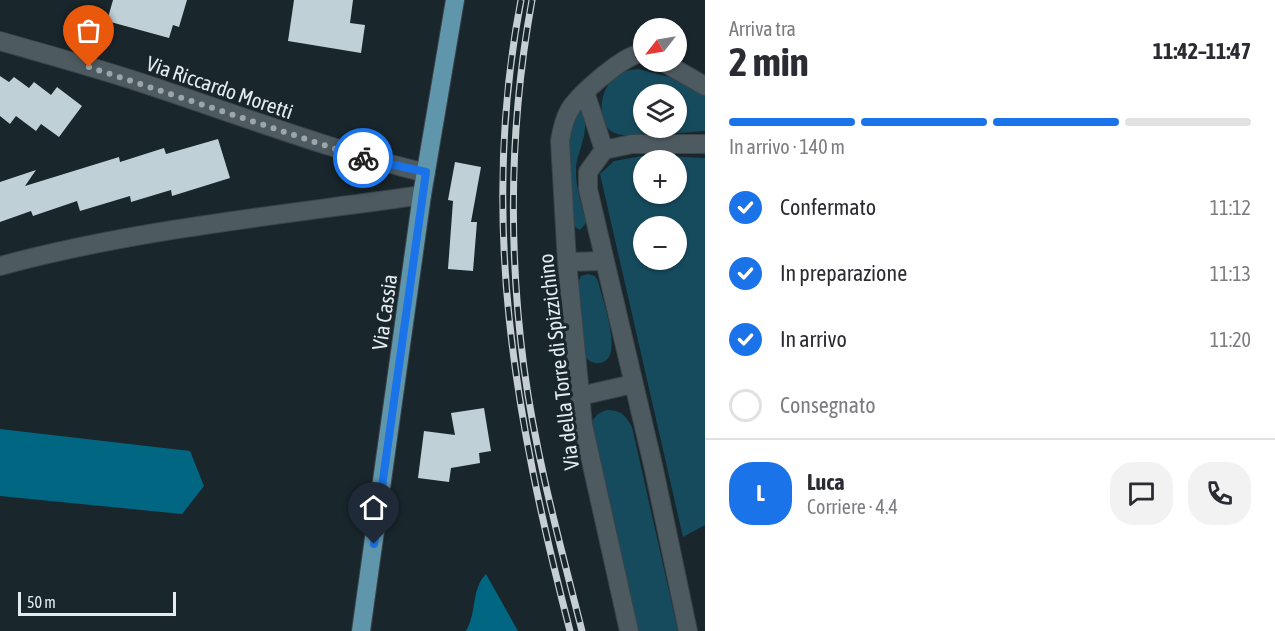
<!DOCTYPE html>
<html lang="it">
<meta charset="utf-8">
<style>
:root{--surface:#fff;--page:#f2f2f3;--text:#2b2b33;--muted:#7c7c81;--line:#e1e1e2;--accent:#1a73e8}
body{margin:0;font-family:"Asap Condensed",sans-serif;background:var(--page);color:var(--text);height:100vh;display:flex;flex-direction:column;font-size:22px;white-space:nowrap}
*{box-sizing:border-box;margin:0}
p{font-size:20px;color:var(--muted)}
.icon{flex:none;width:33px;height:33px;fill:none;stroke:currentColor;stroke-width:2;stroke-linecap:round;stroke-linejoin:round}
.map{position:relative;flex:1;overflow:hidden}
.drawer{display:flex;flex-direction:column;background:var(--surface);width:570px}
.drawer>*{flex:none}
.needle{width:39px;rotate:239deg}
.controls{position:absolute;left:633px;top:18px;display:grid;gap:12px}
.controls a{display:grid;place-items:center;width:54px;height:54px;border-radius:50%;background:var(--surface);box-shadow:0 2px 4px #0004;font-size:30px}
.scale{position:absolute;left:18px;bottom:15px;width:158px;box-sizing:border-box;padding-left:6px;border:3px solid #e3ebef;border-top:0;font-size:16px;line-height:21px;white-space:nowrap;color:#e3ebef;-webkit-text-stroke:4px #19262b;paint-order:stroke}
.pin{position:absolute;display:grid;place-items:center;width:51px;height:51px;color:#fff;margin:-62px -26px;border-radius:50% 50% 50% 0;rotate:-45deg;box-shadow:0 0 6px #0007}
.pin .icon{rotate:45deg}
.courier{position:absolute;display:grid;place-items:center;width:60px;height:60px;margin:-30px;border:4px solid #1a73e8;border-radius:50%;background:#fff;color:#222;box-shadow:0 2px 8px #0007}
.headline em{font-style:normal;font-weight:700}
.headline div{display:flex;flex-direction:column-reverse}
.headline{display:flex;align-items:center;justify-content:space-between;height:102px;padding:0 24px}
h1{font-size:39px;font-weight:700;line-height:45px}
.bar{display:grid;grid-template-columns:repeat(4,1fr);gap:9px 6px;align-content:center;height:72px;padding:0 24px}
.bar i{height:8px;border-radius:4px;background:var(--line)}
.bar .current{background:var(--accent)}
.bar p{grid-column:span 4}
.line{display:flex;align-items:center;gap:15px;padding:0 24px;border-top:2px solid var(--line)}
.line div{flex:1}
.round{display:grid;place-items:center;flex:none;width:63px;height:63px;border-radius:24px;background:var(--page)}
ol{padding:0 24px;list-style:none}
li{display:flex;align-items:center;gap:18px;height:66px}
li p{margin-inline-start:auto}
li .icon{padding:6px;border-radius:50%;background:var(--accent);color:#fff;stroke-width:4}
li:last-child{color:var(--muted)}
li i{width:33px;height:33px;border:3px solid var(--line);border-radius:50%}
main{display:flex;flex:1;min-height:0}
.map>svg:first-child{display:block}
.green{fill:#164b5e;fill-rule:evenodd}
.forest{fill:#016682}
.building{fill:#c0d0d7}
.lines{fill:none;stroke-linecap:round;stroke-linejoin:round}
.street-casing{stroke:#3a4348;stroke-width:20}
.primary-casing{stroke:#3a4348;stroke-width:20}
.street{stroke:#4d5b61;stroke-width:18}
.primary{stroke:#6096ac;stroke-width:18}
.rail-casing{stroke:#c5ced2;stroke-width:7}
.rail{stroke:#19262b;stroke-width:4.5;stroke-dasharray:14;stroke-linecap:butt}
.done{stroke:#9ca6aa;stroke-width:6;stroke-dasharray:0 10.8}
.route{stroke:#1a73e8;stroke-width:8}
.labels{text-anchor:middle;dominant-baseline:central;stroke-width:6;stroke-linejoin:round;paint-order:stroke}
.street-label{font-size:21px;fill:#e3ebef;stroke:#19262b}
</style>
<main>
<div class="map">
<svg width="705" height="631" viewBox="0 0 705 631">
<rect width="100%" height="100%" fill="#19262b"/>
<!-- green -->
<g class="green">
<path d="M638,69l39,10 28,17v35c-20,1 -71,8 -88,3 -23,-7 -18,-46 -1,-58 7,-5 14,-6 22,-7zM644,94h32v34h-32z"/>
<path d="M580,110c13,18 -3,40 -4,58 -1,18 6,37 10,55l-6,7 -8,-5c-2,-36 -14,-84 8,-115z"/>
<path d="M647,155l58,3v367l-22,12 -83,-363 14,-13zM676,160v34h-32v-34zM676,226v34h-32v-34z"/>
<path d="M588,274l7,2 3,5c4,17 24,71 7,80 -8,5 -14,1 -21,-4l-7,-72 4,-9z"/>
<path d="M606,410c15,0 19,5 26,17l46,204h-44l-43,-209 7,-8z"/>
</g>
<!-- forest -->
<g class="forest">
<path d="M0,429l190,22 14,35 -22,28 -182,-18z"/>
<path d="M486,574l32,57h-52c11,-18 5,-42 20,-57z"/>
</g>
<!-- building -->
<g class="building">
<path d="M113,0h74l-8,27 -6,-2 -4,13 -62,-17z"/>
<path d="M294,0h59l-3,23 15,2 -4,28 -73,-12z"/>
<path d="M0,76l9,6 5,-5 15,11 5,-6 17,13 6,-8 25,19 -23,31 -18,-13 -5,7 -20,-15 -6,8 -10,-8z"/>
<path d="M218,139l12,39 -58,18 -1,-6 -40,12 -1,-6 -50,15 -3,-10 -44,15 -2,-5 -31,11v-40l36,-12 -11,16 94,-29 1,5 44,-14 2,6z"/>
<path d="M455,162l26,5 -10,55h6l-4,49 -25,-2 5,-68 -5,-1z"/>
<path d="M484,408l7,43 -12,2 1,10 -29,5 -2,14 -31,-4 6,-47 31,4 -4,-22z"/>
</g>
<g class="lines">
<!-- street casing -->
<g class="street-casing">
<g id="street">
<path d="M0,41c52,15 105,29 157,47 90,30 177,63 269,85"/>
<path d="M663,62l42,24"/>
<path d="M585,92l19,58"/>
<path d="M604,150l-16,22v17l65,276 35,166"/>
<path d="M604,150l28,-6h73"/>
<path d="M567,262l37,-1"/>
<path d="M0,266c136,-37 283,-51 422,-71"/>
<path d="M580,396l53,-12"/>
<path d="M629,631l-46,-206 -16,-163 -7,-121c2,-12 4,-22 10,-32 10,-15 56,-57 74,-56"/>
</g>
</g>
<!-- primary casing -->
<g class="primary-casing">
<path id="primary" d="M361,631l61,-436 33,-195"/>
</g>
<!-- street -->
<use href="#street" class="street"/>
<!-- primary -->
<use href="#primary" class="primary"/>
<!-- rail casing -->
<g class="rail-casing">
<g id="rail">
<path d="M521,0c-42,218 -6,419 49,631"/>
<path d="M532,0c-22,121 -24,246 -8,368 12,89 36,176 58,263"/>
</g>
</g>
<!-- rail -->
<use href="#rail" class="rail"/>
</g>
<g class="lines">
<!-- done -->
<path class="done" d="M89,67l274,91"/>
<!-- route -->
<path class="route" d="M363,158l63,14 -52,372"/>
</g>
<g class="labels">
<!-- street labels -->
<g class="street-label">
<text transform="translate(220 87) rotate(19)">Via Riccardo Moretti</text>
<text transform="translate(384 312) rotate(-82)">Via Cassia</text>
<text transform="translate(558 362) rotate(-97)">Via della Torre di Spizzichino</text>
</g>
</g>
</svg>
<div class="controls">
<a><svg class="needle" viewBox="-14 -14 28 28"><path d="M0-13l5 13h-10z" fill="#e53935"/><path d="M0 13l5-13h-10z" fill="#7c7c81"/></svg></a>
<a><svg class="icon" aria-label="layers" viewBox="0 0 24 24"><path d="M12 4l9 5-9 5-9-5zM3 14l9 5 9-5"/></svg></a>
<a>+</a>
<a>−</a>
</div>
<div class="scale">50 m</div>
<div class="pin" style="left:89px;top:67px;background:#ea580c"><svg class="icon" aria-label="bag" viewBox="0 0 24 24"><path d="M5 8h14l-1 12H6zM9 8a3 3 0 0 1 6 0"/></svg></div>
<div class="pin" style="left:374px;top:544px;background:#1f2937"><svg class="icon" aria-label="home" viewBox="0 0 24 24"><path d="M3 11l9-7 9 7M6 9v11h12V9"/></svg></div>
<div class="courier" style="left:363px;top:158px"><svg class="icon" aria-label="bike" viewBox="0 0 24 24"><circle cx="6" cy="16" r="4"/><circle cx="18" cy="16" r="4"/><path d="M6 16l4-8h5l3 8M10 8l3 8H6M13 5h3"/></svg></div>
</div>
<section class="drawer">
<div class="headline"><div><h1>2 min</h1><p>Arriva tra</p></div><em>11:42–11:47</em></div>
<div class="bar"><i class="current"></i><i class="current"></i><i class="current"></i><i></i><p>In arrivo · 140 m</p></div>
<ol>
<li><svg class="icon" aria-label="check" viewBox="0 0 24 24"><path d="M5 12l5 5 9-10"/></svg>Confermato<p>11:12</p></li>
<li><svg class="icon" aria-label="check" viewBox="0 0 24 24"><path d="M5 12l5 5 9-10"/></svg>In preparazione<p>11:13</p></li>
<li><svg class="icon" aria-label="check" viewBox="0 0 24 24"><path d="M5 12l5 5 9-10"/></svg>In arrivo<p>11:20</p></li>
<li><i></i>Consegnato</li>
</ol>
<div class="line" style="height:108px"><b class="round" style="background:var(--accent);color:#fff">L</b><div><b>Luca</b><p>Corriere · 4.4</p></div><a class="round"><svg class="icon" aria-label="chat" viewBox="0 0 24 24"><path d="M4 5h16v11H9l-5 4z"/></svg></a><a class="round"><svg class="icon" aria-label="phone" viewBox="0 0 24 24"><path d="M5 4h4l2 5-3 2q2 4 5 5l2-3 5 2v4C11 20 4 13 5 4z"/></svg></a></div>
</section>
</main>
